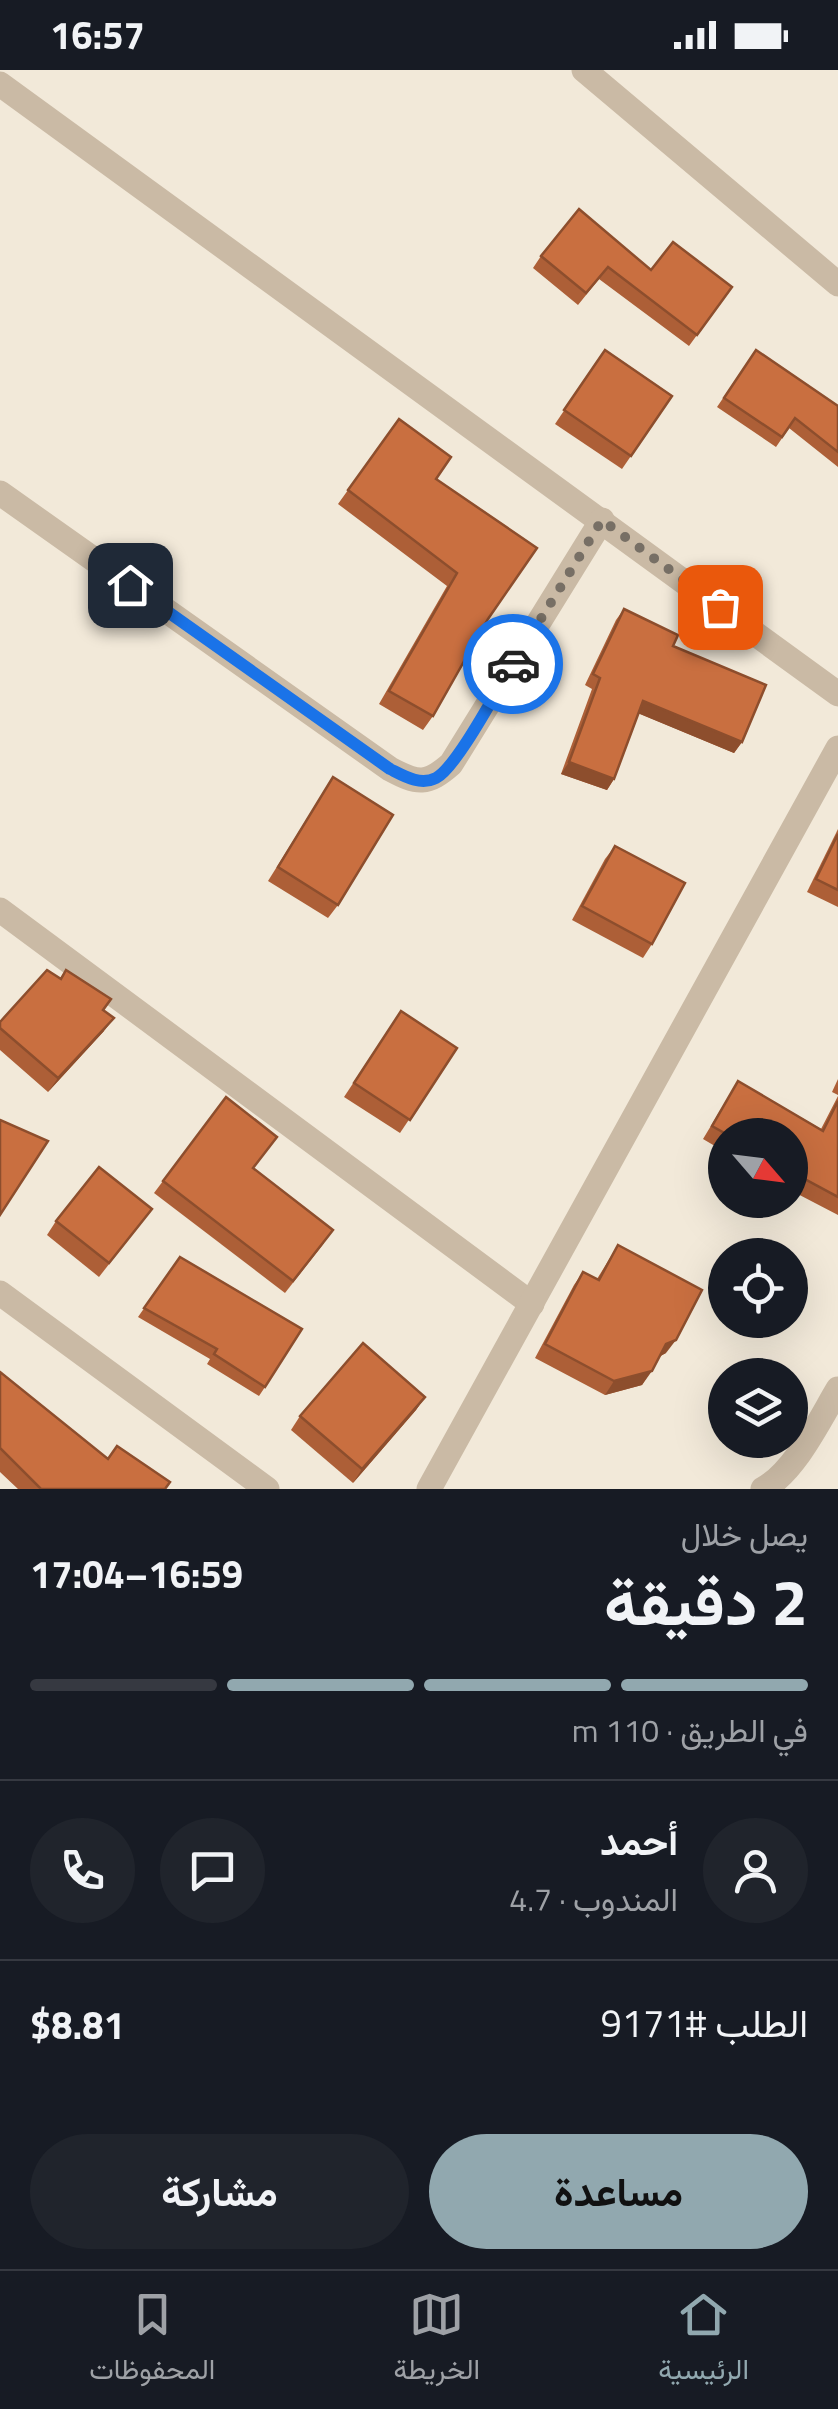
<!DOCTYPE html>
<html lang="ar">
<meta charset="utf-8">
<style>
:root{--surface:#171b24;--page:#20242c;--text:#f1f3f6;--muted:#9ea1a6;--line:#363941;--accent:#91a8af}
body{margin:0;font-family:"Titillium Web",Vazirmatn,sans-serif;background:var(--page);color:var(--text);direction:rtl;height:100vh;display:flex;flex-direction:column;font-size:38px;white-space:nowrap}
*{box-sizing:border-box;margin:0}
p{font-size:32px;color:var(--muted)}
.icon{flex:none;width:55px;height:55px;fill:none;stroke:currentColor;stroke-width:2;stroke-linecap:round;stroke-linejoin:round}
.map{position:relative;height:1419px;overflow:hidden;direction:ltr}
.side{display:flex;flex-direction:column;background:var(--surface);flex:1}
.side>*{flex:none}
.needle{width:65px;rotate:118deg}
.controls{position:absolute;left:708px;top:1048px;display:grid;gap:20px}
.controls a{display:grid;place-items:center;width:100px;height:100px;border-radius:50%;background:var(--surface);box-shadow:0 10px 40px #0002;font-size:50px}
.pin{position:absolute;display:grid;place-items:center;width:85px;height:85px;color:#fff;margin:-42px;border-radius:20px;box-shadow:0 5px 15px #0006}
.courier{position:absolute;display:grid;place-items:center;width:100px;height:100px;margin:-50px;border:8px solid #1a73e8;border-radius:50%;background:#fff;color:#222;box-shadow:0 2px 12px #0007}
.headline em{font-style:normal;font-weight:700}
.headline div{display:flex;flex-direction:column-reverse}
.headline{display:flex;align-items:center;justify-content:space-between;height:170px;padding:0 30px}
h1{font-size:65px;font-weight:700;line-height:75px}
.bar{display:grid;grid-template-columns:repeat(4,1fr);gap:15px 10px;align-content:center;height:120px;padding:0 30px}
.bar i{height:12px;border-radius:8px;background:var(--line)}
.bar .current{background:var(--accent)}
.bar p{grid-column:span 4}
.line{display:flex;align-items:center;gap:25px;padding:0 30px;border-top:2px solid var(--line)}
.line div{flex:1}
.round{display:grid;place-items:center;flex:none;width:105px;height:105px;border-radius:52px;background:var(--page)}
.button{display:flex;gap:20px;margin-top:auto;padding:20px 30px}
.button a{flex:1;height:115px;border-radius:60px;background:var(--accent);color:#111;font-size:40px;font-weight:700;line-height:115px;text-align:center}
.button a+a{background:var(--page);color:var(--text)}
.status{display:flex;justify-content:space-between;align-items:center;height:70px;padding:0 50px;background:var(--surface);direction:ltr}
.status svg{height:28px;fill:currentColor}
.tabs{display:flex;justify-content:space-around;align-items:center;height:140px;border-top:2px solid var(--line);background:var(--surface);font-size:28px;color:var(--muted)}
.tabs a{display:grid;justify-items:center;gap:5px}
.tabs .current{color:var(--accent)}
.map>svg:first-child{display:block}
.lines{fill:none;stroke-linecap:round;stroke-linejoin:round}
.minor{stroke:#cabaa5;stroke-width:25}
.wall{fill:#ad5f37}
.shaded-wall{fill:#8d4e2d}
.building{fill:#c96f40;stroke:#8d4e2d;stroke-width:2.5}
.done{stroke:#776f65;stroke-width:10;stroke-dasharray:0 18}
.route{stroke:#1a73e8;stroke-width:12}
</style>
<div class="status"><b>16:57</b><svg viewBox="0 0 49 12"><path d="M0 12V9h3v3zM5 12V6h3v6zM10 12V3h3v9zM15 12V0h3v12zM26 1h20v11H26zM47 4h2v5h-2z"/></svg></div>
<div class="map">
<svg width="838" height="1419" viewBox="0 0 838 1419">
<rect width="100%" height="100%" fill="#f2e9d9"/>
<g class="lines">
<!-- minor -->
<g class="minor">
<path d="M584,0l254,214"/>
<path d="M0,14l838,610"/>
<path d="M0,423l390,276c28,15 37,16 61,-5l151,-244"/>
<path d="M0,840l532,394"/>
<path d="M0,1223l267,196"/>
<path d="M429,1419l409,-741"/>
<path d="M763,1419c32,-17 57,-70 75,-100"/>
</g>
</g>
<!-- wall -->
<g class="wall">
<path d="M541,186l110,14 81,17 -43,59 -90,-67 -21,26 -45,-37z"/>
<path d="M605,280l67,46 -50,73 -67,-45z"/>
<path d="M756,280l82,56v61l-49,-39 -13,19 -59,-40z"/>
<path d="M399,349l37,60 52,140 -55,97 -10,14 -44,-26 68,-118 -109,-82z"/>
<path d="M624,539l49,37 69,96 -8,11 -96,-40 -24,66 -7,11 -46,-16 31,-85 -7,-4 31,-65z"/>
<path d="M333,707l5,128 -10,13 -60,-37z"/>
<path d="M838,759v78l-31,-15z"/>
<path d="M615,776l37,98 -9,14 -71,-38 33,-61z"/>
<path d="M66,900l37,40 1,21 -56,61 -48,-42v-28l60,-44z"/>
<path d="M401,941l56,37 -57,85 -56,-36z"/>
<path d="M838,1009v16l-6,-3z"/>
<path d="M738,1011l83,48 17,-33v119l-48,-25v-55h-65v17l-22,-13z"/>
<path d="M254,1099l70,74 -39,50 -131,-100 9,-12z"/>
<path d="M152,1139l-53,68 -52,-42 9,-14z"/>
<path d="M618,1175l48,108 -6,3 -18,29 -37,10 -70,-37 39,-73 9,-13 14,7z"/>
<path d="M180,1187l85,130 -6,9 -52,-32 3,-5 -72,-42z"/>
<path d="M0,1302l108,87 57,30h-147l-18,-17z"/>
<path d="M425,1327l-9,13 -63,73 -62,-53 9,-14z"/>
</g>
<!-- shaded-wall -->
<g class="shaded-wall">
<path d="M643,631l99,41 -8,11 -99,-41z"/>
<path d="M569,692l45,17 -7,11 -46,-16z"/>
<path d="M114,948l-10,13 -56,61 10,-14z"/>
<path d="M676,1270l-10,13 -9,5 9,-14z"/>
<path d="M652,1301l-10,14 -37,10 9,-14z"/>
<path d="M425,1327l-9,13 -63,73 9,-14z"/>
</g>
<!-- building -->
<g class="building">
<path d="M579,139l72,61 22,-28 59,45 -35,48 -89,-68 -22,26 -45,-37z"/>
<path d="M605,280l67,46 -41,60 -67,-46z"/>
<path d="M756,280l82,56v46l-43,-34 -13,19 -58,-39z"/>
<path d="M399,349l52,38 -15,22 101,69 -49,71 -55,97 -44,-25 68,-118 -109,-83z"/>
<path d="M624,539l54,26 -5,11 93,39 -24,57 -99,-41 -29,78 -45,-17 31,-84 -7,-4z"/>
<path d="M333,707l60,38 -55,90 -60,-38z"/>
<path d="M838,764v56l-22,-11z"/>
<path d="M615,776l70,37 -33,61 -70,-38z"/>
<path d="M47,900l14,9 5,-9 45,29 -8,11 11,8 -56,60 -58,-50v-6z"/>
<path d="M401,941l56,37 -47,72 -56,-37z"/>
<path d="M738,1011l85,50 15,-30v96l-48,-26v-36h-62l-16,-9z"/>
<path d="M226,1027l51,40 -24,31 80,62 -40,51 -130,-100z"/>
<path d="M0,1050l48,21 -48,74z"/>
<path d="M99,1097l53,42 -43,54 -53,-42z"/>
<path d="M618,1175l84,45 -26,50 -10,4 -14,27 -38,10 -69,-37 38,-72 16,8z"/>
<path d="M180,1187l122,72 -37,58 -51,-33 3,-5 -73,-41z"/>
<path d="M363,1273l62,54 -63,72 -62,-53z"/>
<path d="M0,1302l108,87 9,-13 53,36 -5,7h-124l-41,-41z"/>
</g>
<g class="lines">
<!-- done -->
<path class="done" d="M513,594l89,-144 118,87"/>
<!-- route -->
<path class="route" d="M130,515l260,184c14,7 30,17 46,9 21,-11 62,-90 77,-114"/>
</g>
</svg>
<div class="controls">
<a><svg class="needle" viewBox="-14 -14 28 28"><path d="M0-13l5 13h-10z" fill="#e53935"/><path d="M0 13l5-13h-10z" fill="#9ea1a6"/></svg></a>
<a><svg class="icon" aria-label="locate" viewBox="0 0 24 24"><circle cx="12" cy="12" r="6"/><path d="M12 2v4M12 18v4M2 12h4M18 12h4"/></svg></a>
<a><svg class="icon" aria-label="layers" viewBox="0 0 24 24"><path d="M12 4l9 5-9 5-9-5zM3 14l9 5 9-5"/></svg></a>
</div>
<div class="pin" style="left:720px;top:537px;background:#ea580c"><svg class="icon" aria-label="bag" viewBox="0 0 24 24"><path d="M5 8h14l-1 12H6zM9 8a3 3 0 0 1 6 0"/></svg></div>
<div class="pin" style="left:130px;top:515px;background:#1f2937"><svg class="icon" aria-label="home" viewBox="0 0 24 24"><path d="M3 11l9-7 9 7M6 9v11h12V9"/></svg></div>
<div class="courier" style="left:513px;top:594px"><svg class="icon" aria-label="car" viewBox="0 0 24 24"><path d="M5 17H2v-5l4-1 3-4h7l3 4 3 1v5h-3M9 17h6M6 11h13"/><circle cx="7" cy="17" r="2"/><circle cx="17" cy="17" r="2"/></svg></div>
</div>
<section class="side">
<div class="headline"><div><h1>2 دقيقة</h1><p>يصل خلال</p></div><em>16:59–17:04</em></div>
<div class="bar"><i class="current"></i><i class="current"></i><i class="current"></i><i></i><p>في الطريق · 110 m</p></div>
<div class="line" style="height:180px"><a class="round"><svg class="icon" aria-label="person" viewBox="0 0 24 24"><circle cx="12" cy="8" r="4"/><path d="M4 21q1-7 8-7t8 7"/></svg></a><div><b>أحمد</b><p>المندوب · 4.7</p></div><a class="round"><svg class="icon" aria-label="chat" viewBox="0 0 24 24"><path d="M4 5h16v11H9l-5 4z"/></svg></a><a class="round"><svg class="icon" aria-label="phone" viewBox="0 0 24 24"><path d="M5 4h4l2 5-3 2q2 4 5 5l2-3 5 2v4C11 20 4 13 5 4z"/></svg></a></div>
<div class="line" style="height:130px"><div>الطلب #9171</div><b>$8.81</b></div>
<div class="button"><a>مساعدة</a><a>مشاركة</a></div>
</section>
<nav class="tabs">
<a class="current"><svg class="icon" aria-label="home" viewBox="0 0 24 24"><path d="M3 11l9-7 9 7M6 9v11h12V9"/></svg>الرئيسية</a>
<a><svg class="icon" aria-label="map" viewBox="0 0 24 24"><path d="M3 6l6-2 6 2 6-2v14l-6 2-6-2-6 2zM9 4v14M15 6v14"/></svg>الخريطة</a>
<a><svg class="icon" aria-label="saved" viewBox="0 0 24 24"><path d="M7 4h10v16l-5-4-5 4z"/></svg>المحفوظات</a>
</nav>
